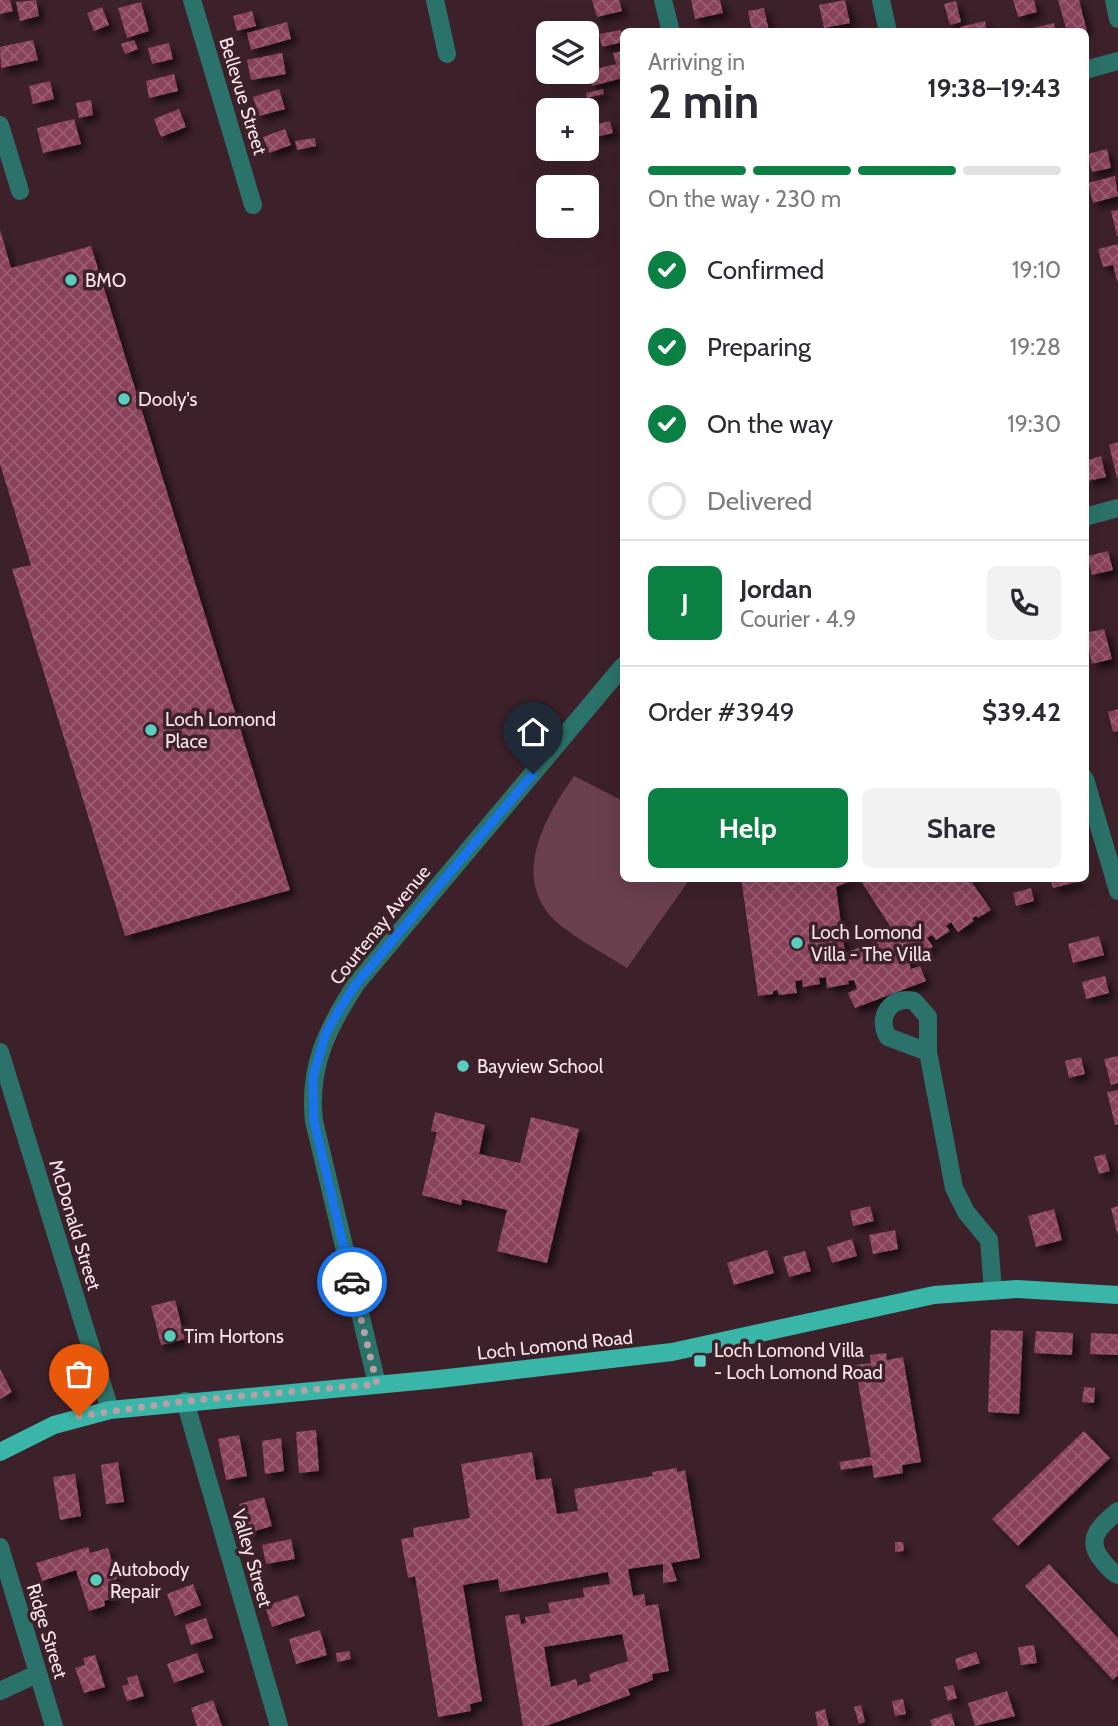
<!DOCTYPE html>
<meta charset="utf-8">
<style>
:root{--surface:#fff;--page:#f2f2f3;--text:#2b2b33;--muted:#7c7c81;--line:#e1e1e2;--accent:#0b8043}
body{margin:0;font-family:Cabin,sans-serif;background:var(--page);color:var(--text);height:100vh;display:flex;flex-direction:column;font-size:26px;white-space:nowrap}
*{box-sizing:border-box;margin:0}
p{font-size:23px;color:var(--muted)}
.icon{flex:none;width:38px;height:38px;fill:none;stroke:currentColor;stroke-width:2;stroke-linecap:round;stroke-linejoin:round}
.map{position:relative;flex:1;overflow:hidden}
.drawer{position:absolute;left:620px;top:28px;width:469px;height:854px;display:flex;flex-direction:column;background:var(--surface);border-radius:10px;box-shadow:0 7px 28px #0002}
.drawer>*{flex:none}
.fabs{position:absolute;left:536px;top:21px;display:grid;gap:14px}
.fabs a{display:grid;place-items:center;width:63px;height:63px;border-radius:10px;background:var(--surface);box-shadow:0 7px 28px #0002;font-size:35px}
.pin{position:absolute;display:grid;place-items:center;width:60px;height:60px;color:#fff;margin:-72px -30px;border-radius:50% 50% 50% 0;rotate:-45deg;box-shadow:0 0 7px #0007}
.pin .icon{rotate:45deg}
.courier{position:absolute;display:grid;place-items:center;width:70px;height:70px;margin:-35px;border:5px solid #1a73e8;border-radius:50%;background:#fff;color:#222;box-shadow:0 2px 9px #0007}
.summary em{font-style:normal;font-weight:700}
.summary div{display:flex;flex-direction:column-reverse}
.summary{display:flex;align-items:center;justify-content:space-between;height:119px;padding:0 28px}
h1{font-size:46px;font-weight:700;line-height:52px}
.bar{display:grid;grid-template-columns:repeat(4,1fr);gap:10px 7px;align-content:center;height:84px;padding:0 28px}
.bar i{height:9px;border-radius:5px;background:var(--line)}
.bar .current{background:var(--accent)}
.bar p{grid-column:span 4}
.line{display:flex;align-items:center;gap:18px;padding:0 28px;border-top:2px solid var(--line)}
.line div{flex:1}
.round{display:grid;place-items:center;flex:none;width:74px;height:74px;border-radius:10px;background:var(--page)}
ol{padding:0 28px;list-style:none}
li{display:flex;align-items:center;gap:21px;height:77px}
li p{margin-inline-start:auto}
li .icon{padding:7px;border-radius:50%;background:var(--accent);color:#fff;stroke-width:4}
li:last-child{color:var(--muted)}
li i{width:38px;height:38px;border:4px solid var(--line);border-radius:50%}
.cta{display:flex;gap:14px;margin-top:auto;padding:14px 28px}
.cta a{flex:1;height:80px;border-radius:10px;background:var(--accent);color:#fff;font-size:28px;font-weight:700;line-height:80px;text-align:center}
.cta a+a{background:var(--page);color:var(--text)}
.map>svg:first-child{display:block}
.grass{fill:#6b404e}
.building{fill:url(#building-cross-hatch);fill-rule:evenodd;filter:url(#shadow)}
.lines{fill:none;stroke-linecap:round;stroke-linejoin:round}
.minor{stroke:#2b736a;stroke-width:18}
.major{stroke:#39b6a7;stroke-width:18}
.done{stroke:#b7a0a7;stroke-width:7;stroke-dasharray:0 12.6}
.route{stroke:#1a73e8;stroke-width:9}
.poi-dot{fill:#59cebf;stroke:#3d212a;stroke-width:2.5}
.labels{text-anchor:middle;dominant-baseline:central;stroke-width:7;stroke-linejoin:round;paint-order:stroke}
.street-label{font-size:19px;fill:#f8e5ea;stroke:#3d212a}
.poi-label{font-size:19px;fill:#f8e5ea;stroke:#3d212a;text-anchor:start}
</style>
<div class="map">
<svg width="1118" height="1726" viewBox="0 0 1118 1726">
<defs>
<pattern id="building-cross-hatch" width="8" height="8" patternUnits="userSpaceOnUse" patternTransform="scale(1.75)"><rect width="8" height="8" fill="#89425a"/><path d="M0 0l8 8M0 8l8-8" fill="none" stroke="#9a5d72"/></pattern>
<filter id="shadow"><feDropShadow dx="5.5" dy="5.5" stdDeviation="3.5" flood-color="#0009"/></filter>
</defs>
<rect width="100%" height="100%" fill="#3d212a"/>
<!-- grass -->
<path class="grass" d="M574,776l49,25v77l67,1 -63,89c-20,-13 -66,-37 -79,-55 -34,-44 0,-100 26,-137z"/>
<!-- building -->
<g class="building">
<path d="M0,0h10l3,11 -13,3z"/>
<path d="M36,0l3,16 -19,5 -4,-19z"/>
<path d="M592,0h27l3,11 -25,6z"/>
<path d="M691,0h29l3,13 -28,6z"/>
<path d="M845,0l5,23 -26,5 -5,-23z"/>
<path d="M1013,0h21l3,12 -19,5z"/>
<path d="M1058,0h21l8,31 -20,1z"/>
<path d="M956,1l5,21 -11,3 -6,-21z"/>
<path d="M141,2l8,29 -22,7 -9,-30z"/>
<path d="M102,7l7,18 -15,6 -7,-18z"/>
<path d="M764,8l5,23 -17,1 -4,-21z"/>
<path d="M252,11l4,15 -19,5 -4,-15z"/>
<path d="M985,21l2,11h-26l-1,-5z"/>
<path d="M287,22l4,17 -40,11 -4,-17z"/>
<path d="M1054,23l2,9h-22l-1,-4z"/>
<path d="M621,30l2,12 -21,5 -3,-13z"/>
<path d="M33,40l5,20 -37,8 -1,-21z"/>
<path d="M134,40l4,9 -13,5 -4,-10z"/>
<path d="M169,43l4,16 -21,5 -4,-16z"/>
<path d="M623,51v27l-31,8 -4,-15 28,-7 -3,-11z"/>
<path d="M282,53l4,21 -35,6 -4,-20z"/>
<path d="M174,74l4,17 -29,7 -3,-17z"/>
<path d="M50,81l4,18 -21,5 -4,-18z"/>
<path d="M279,89l6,20 -26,7 -6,-19z"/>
<path d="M603,89l1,5 -17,4 -1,-5z"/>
<path d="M91,100l2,15 -14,3 -3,-15z"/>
<path d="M179,109l7,18 -25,10 -7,-18z"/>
<path d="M74,119l7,25 -38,9 -6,-25z"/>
<path d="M610,121l3,12 -17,4 -3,-12z"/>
<path d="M285,129l6,16 -22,8 -6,-16z"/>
<path d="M315,138l1,8 -19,4 -2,-9z"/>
<path d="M1107,149l4,19 -19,4 -5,-18z"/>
<path d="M1115,176l3,20 -25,7 -5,-20z"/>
<path d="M1118,210v26h-1l-6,-25z"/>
<path d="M0,230l11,38 80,-22 199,644 -165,46 -113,-367 19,-4 -31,-101z"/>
<path d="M1118,244v37h-1l-4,-16 -10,2 -5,-18z"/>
<path d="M1118,442v36h-1l-8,-33z"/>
<path d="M1101,456l5,21 -18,4 -3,-20z"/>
<path d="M1108,551l5,19 -21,5 -5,-19z"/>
<path d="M1104,629l8,30 -20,5 -7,-31z"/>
<path d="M1118,709v22l-5,1 -5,-20z"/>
<path d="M741,878h117l-22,9 9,66 50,-19 -36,-56h110l22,32 -13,8 -2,-2 -4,2 2,3 -16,11 -7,-10 -5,4 4,5 -14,9 -4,-5 -5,3 6,9 -25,13 3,9 9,-3 6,15 -71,27 -7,-15 9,-4 -3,-9 -6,1 1,3 -22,4 -1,-11 -7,1 1,6 -17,3 -1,-7 -7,1 2,12 -18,2 -2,-5 -4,1v3l-15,2z"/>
<path d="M1050,878h31v3l-28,7z"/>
<path d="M1031,888l3,13 -18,5 -3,-13z"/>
<path d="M1099,936l5,19 -31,8 -5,-19z"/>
<path d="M1105,976l4,17 -23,6 -4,-17z"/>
<path d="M1118,1056v27l-7,2 -7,-26z"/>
<path d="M1081,1057l4,17 -16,4 -4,-17z"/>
<path d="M1118,1090v34l-3,1 -8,-33z"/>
<path d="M435,1112l50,13 -6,29 41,9 11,-46 48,12 -32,134 -50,-12 10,-41 -45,-11 -1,6 -39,-10 15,-63 -6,-1z"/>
<path d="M1105,1154l5,17 -11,3 -5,-17z"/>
<path d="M870,1206l4,15 -21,5 -3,-15z"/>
<path d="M1118,1206v27h-1l-6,-25z"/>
<path d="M1054,1209l8,31 -26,7 -8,-31z"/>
<path d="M895,1230l3,19 -25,5 -4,-19z"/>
<path d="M852,1239l5,17 -25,7 -5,-16z"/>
<path d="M767,1250l7,23 -40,12 -7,-22z"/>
<path d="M805,1251l6,20 -22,6 -6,-20z"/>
<path d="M175,1300l10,39 -24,6 -10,-39z"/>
<path d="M991,1330l32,1 -4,83 -31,-2z"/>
<path d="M1036,1331l37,2 -1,22 -38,-2z"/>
<path d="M1091,1333l27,1v21l-28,-1z"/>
<path d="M886,1353l1,7 16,-3 18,105 -19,3 1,8 -29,5 -2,-13 -31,5 -2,-8 32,-5 -16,-92 16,-2 -1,-8z"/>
<path d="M0,1369l12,23 -12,7z"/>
<path d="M1084,1387l11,1 -1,15 -12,-1z"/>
<path d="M316,1430l3,41 -20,2 -3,-41z"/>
<path d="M1084,1431l26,27 -92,88 -26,-27z"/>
<path d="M239,1435l8,41 -21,4 -8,-41z"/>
<path d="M281,1438l3,33 -19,3 -3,-33z"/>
<path d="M532,1452l4,28 15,-2 6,36 21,-3 -4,-22 79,-13 -1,-4 25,-4v4l8,-2 15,88 -29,5 6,18 -14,2v-19l-35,5 5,27 11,-2 2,12 12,-2 11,67 -17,3 1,6 -25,9 2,6 -84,31h-23l-18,-110 14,-2 2,10 5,-1 -1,-6 25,-4 -2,-10 36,-6 -1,-9 27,-4 -2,-12 -108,20 -2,-13 -35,6 19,116 -12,3 1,7 -33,6 -23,-141 -7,2 -7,-39 13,-2 -1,-9 57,-10 -9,-54zM622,1634l6,27 -39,13 2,7 -13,5 -2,-7 -25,8 -7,-40z"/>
<path d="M118,1462l6,40 -18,2 -5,-39z"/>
<path d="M75,1474l6,42 -21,4 -7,-43z"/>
<path d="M264,1497l8,29 -24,7 -9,-29z"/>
<path d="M291,1539l4,20 -29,5 -4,-19z"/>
<path d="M895,1542h8l1,9 -9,1z"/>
<path d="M88,1547l2,6 18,-5 9,31 -8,2 5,17 -10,3 1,5 -16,5 -13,-41 -34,11 -6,-18z"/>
<path d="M1049,1564l69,74v37l-5,5 -88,-94z"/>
<path d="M193,1584l8,21 -26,11 -8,-22z"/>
<path d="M298,1595l7,21 -33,11 -7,-21z"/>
<path d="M206,1618l7,20 -22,7 -6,-20z"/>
<path d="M320,1630l7,25 -31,9 -7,-25z"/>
<path d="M1034,1645l3,18 -16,2 -3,-18z"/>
<path d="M349,1651l2,8 -14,3 -1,-9z"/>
<path d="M976,1652l4,11 -22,7 -3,-11z"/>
<path d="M197,1653l7,19 -30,11 -7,-19z"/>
<path d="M95,1655l10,32 -21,6 -9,-25 10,-3 -2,-7z"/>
<path d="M137,1675l7,21 -17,5 -5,-15 7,-2 -2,-6z"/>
<path d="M953,1685l4,13 -9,3 -4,-14z"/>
<path d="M1007,1691l8,25 -40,10 -7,-23z"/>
<path d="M903,1699l3,15 -11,2 -3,-15z"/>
<path d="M213,1700l9,26h-25l-6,-18z"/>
<path d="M861,1705l4,17 -6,2 -5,-17z"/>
<path d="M825,1709l4,17h-11l-3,-14z"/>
<path d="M951,1713l4,13h-23l-2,-6z"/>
</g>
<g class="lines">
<!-- minor -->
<g class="minor">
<path d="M192,0l61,205"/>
<path d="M435,0l12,54"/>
<path d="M663,0l8,32"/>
<path d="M881,0l7,32"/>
<path d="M1114,0l4,19"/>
<path d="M1085,70l33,-9"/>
<path d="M0,125l20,66"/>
<path d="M1085,517l33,-9"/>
<path d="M1085,779l33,112"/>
<path d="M0,1052l110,358"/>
<path d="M928,1052l-40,-15c-12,-20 3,-42 26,-36l14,16v35l26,136 12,24 23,28 4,50"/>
<path d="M377,1384l-63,-263c-6,-54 13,-92 42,-137l267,-318"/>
<path d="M185,1401l94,325"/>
<path d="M1118,1511c-17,14 -34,28 -16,49 5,6 9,12 16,15"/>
<path d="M0,1547l54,179"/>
<path d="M0,1691l37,-17"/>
</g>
<!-- major -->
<path class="major" d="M0,1452l54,-27 56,-15 329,-31 233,-27 262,-57 83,-6 101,6"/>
</g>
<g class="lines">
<!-- done -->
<path class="done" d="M79,1416l106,-15 192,-17 -25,-102"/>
<!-- route -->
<path class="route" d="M352,1282l-38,-161 -1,-44 13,-44 13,-23 17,-26 177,-210"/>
</g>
<!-- markers -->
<g class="poi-dot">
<circle cx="71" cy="280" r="7"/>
<circle cx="124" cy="399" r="7"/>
<circle cx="151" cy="730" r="7"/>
<circle cx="797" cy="943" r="7"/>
<circle cx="463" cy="1066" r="7"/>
<circle cx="170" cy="1336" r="7"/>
<rect x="693" y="1354" width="14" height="14" rx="3.5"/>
<circle cx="96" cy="1580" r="7"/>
</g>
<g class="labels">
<!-- street labels -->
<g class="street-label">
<text transform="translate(243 96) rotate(73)">Bellevue Street</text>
<text transform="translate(380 925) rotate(-51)">Courtenay Avenue</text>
<text transform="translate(75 1225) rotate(73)">McDonald Street</text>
<text transform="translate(555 1345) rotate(-6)">Loch Lomond Road</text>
<text transform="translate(252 1558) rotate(74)">Valley Street</text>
<text transform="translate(47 1631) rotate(73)">Ridge Street</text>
</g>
<!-- poi labels -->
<g class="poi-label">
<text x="85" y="280">BMO</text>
<text x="138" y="399">Dooly's</text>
<text x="165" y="719">Loch Lomond<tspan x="165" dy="22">Place</tspan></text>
<text x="811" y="932">Loch Lomond<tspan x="811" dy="22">Villa - The Villa</tspan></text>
<text x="477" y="1066">Bayview School</text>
<text x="184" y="1336">Tim Hortons</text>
<text x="714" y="1350">Loch Lomond Villa<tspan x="714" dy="22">- Loch Lomond Road</tspan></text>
<text x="110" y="1569">Autobody<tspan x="110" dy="22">Repair</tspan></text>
</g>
</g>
</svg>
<div class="fabs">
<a><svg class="icon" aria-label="layers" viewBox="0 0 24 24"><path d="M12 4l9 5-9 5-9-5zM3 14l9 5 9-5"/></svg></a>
<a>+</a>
<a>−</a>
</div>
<div class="pin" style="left:79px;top:1416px;background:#ea580c"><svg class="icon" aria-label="bag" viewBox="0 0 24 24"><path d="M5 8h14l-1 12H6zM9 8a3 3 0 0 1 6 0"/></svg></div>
<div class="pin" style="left:533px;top:774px;background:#1f2937"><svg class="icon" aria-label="home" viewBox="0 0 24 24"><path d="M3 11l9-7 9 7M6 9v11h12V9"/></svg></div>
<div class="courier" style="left:352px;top:1282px"><svg class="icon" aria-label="car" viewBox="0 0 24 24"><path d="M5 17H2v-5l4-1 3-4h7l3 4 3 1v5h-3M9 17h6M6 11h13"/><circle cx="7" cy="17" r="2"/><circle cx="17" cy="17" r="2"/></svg></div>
<section class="drawer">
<div class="summary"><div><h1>2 min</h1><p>Arriving in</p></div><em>19:38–19:43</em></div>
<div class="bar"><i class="current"></i><i class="current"></i><i class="current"></i><i></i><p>On the way · 230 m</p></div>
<ol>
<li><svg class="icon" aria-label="check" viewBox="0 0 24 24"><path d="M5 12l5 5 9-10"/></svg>Confirmed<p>19:10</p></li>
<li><svg class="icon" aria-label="check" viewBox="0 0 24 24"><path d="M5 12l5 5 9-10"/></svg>Preparing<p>19:28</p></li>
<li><svg class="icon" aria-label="check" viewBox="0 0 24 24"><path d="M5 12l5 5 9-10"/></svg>On the way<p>19:30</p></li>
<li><i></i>Delivered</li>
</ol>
<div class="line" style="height:126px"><b class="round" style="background:var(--accent);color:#fff">J</b><div><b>Jordan</b><p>Courier · 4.9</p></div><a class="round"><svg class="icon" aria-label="phone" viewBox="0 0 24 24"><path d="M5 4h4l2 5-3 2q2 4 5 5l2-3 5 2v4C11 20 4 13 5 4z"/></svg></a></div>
<div class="line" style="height:91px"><div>Order #3949</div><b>$39.42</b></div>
<div class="cta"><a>Help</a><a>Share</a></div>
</section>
</div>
